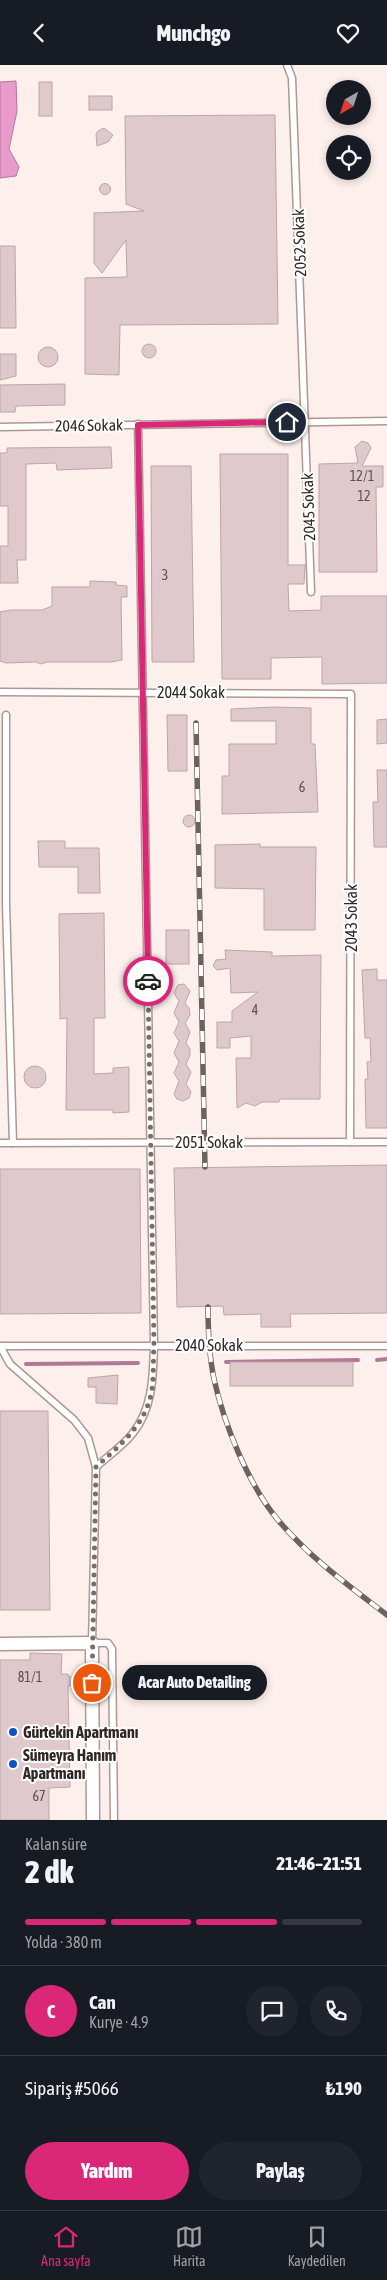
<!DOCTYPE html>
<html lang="tr">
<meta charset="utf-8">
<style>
:root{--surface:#171b24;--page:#20242c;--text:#f1f3f6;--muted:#9ea1a6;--line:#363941;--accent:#db2777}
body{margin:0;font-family:"Asap Condensed",sans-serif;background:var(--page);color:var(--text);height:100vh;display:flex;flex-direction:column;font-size:19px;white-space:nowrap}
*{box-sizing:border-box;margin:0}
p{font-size:16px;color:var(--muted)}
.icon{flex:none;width:28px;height:28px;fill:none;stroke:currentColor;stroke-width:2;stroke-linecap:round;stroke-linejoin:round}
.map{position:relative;height:1755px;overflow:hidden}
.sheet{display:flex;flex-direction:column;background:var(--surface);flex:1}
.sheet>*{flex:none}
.needle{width:32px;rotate:219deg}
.controls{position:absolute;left:326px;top:15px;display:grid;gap:10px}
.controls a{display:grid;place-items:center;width:45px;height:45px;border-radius:50%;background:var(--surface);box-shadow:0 2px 8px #0003;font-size:25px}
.pin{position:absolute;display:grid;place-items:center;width:42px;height:42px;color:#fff;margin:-21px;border:2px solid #fff;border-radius:50%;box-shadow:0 1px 5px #0007}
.courier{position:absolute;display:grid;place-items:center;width:50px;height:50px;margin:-25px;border:4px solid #db2777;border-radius:50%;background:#fff;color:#222;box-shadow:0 1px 6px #0007}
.bubble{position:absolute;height:35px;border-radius:18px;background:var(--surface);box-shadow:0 2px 8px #0003;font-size:16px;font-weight:800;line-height:35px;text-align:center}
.overview em{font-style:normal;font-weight:800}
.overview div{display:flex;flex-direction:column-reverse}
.overview{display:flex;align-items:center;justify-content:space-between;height:85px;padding:0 25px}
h1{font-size:32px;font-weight:800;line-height:38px}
.bar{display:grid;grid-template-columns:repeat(4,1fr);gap:8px 5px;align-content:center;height:60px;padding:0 25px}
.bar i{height:6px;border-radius:4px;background:var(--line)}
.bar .selected{background:var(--accent)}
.bar p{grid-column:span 4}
.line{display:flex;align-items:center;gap:12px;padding:0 25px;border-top:1px solid var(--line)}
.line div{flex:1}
.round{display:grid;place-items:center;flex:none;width:52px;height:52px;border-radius:26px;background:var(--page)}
.button{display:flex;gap:10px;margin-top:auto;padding:10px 25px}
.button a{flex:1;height:58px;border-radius:30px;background:var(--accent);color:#fff;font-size:20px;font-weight:800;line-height:58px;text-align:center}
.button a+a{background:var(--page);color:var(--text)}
header{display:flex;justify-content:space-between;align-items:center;height:65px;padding:0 25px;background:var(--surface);font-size:22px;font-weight:800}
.tabs{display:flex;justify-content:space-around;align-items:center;height:70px;border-top:1px solid var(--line);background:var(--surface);font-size:14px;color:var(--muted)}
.tabs a{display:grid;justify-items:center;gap:2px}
.tabs .selected{color:var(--accent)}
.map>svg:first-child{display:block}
.water{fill:#e99bcc;stroke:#b2789a}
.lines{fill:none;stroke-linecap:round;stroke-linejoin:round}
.stream{stroke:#b2789a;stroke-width:4}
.building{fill:#e0c9cc;stroke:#bca5a8}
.lane-casing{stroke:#ae9893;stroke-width:9}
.street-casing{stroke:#ae9893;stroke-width:15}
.lane{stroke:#fff;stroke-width:6}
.street{stroke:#fff;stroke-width:12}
.rail-casing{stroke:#6d6260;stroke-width:5.5}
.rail{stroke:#fff;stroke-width:4;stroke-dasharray:11;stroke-linecap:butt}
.done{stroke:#786d6a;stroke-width:5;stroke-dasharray:0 9}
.route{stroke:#db2777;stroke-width:6}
.poi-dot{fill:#1252bd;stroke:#fff;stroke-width:2}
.labels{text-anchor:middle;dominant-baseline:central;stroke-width:4;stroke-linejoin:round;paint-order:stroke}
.number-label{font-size:14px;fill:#5c504f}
.street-label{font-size:16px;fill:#302725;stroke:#fff}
.poi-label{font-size:16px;font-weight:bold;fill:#302725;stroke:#fff;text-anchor:start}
</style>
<header><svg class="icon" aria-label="back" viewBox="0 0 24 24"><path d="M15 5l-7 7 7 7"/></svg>Munchgo<svg class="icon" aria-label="heart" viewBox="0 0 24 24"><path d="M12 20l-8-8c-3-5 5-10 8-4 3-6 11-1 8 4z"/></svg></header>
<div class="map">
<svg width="387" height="1755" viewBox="0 0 387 1755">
<rect width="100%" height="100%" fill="#fdefeb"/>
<!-- water -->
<path class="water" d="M16,16l1,30 -8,38 10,18 -3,9 -16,2v-96z"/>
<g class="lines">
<!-- stream -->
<g class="stream">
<path d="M377,1295l10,-1"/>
<path d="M226,1297l132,-2"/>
<path d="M26,1299l112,-1"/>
</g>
</g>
<!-- building -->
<g class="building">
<rect x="39" y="17" width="13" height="34"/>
<rect x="89" y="31" width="23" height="14"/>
<path d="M275,50l3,209 -158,1 -1,50 -34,-1v-96l42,-1 -1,-37 -24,33 -8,-10v-50l50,-2 -18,-7 -1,-88z"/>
<path d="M104,63l9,7 -5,7 -11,4 -1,-12 2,-3z"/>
<circle cx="105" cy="124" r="5.5"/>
<path d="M0,181h15l1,82h-16z"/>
<circle cx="149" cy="286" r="7"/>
<circle cx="48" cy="292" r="10"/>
<path d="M0,289h16v22l-16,4z"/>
<path d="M65,319v21l-49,1 -1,6h-15v-27z"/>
<path d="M362,376l6,2 3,5 -9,18h21v21h-7l1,85h-58v-108l39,-1 -3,-16z"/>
<path d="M111,382l1,21 -55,2 -1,-7 -30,1v96h-9l1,23h-18v-37h8v-40h-8v-53h7v-5z"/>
<path d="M220,389h68v111h17l-1,19h-16l1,27 32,-1v-14h66v87l-65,1v-27l-51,1v21h-49z"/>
<path d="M151,401h40l3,196h-42z"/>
<path d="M90,516l26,1v3l11,1v11h-6l1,63 -11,2h-63l-8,2 -4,-2 -30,1 -6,-2v-49l11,-2h31l10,-4v-19h38z"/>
<path d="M275,642l36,1v36h4l3,68 -96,2v-38h7v-32h47v-23h-45v-12z"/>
<path d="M167,650h20v56h-19z"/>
<path d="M387,654v24l-10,1v-24z"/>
<path d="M377,705h10v77h-13l-1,-45h5z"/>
<circle cx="189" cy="756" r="6"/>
<path d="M38,776h27v7h34l1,45h-22v-26h-39z"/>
<path d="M260,779v3h56l-1,83h-51v-41l-49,-1v-43z"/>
<path d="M104,848l1,105h-11v56l19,-1v-5l16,-1v45l-16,1v-3h-47l1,-92 -7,1 -1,-105z"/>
<rect x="166" y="865" width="23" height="34"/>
<path d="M225,885l47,2v4l49,-1 -1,144h-40l-1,3h-17l-7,4 -9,-3 -9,5 -1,-50h15v-22l-21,2v10h-13v-26h15v-11l26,-19 -27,1 -1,-25 -13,2 -4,-4 3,-6 10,-1z"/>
<path d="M377,904v11h10v148h-21l-1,-49h3l-1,-17h4l-1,-24h-5l-3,-68z"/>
<path d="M184,919l6,7 -5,12 4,5 1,7 -5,8 5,9 -4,11 4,6v6l-4,9 5,8 -5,12 5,8 -2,6 -6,3 -6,-2 -3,-5 5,-13 -5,-8 5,-11 -5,-9 5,-12 -5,-8 5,-11 -5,-9 5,-12 -5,-8 4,-8z"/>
<circle cx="35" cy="1012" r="11"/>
<path d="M387,1100v148l-97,1 1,13h-30v-13l-37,1 -1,-9 -46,1 -3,-139z"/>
<path d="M0,1104h140l1,144 -141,1z"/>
<rect x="230" y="1297" width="123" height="24"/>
<path d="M118,1310l-1,29 -21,-1v-16h-8v-9z"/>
<path d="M0,1346h48l2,199h-50z"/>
<path d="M30,1588l32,1 -1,20h7v2h2v10h-2l2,101 -21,1v32h-49v-160h30z"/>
</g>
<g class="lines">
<!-- lane casing -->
<g class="lane-casing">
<g id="lane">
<path d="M287,0l5,13 19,514"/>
<path d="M0,362l387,-6"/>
<path d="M0,627l351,2 -1,448"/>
<path d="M6,650v189l7,239"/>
<path d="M0,1078l387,-1"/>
<path d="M0,1281l10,18 64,56 14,18 8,29 -4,176h16l4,6 2,171"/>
<path d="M0,1281h387"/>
<path d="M96,1402c12,-11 27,-21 37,-34 20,-25 20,-57 21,-88l-16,-921"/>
</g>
</g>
<!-- street casing -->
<g class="street-casing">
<path id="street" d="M0,1579l92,-1 1,177"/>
</g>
<!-- lane -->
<use href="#lane" class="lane"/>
<!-- street -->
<use href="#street" class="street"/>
<!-- rail casing -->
<g class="rail-casing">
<g id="rail">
<path d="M196,658l9,444"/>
<path d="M208,1242c0,24 1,48 6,72 10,45 34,105 64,141 31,37 71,66 109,95"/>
</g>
</g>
<!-- rail -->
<use href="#rail" class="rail"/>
</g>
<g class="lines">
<!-- done -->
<path class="done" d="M92,1618l4,-216c24,-22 51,-43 56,-78 2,-14 1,-30 2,-44l-6,-364"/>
<!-- route -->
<path class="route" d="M148,916l-10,-556 149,-3"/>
</g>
<!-- markers -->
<g class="poi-dot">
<circle cx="13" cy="1667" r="5"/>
<circle cx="13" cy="1699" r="5"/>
</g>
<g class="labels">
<!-- number labels -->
<g class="number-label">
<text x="362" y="411">12/1</text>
<text x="364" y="431">12</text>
<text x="165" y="510">3</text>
<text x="302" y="722">6</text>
<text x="255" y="945">4</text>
<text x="30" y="1612">81/1</text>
<text x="39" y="1731">67</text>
</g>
<!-- street labels -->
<g class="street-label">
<text transform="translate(299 178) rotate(-92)">2052 Sokak</text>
<text transform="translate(89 360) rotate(-1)">2046 Sokak</text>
<text transform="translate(308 442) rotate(-92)">2045 Sokak</text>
<text x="191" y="627">2044 Sokak</text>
<text transform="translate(351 853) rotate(-90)">2043 Sokak</text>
<text x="209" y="1077">2051 Sokak</text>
<text x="209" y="1280">2040 Sokak</text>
</g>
<!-- poi labels -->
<g class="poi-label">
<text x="23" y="1667">Gürtekin Apartmanı</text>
<text x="23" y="1690">Sümeyra Hanım<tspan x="23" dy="18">Apartmanı</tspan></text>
</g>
</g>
</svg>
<div class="controls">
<a><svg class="needle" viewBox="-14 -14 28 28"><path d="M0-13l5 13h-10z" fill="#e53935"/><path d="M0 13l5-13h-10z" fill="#9ea1a6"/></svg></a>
<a><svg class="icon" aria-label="locate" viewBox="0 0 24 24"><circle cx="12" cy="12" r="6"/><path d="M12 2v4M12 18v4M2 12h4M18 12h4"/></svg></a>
</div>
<div class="pin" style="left:92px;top:1618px;background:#ea580c"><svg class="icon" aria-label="bag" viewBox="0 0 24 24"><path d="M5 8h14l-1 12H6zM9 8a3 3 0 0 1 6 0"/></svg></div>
<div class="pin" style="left:287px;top:357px;background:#1f2937"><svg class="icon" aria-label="home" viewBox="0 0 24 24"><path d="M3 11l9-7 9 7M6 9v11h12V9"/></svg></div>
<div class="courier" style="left:148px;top:916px"><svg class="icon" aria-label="car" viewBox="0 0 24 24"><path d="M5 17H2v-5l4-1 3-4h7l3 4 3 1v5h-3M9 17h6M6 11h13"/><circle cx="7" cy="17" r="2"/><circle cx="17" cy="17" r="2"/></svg></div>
<div class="bubble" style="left:122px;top:1600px;width:145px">Acar Auto Detailing</div>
</div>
<section class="sheet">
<div class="overview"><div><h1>2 dk</h1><p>Kalan süre</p></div><em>21:46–21:51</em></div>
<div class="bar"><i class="selected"></i><i class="selected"></i><i class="selected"></i><i></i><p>Yolda · 380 m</p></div>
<div class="line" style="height:90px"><b class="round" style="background:var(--accent);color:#fff">C</b><div><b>Can</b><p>Kurye · 4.9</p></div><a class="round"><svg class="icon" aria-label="chat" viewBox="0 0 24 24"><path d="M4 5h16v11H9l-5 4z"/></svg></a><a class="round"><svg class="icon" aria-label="phone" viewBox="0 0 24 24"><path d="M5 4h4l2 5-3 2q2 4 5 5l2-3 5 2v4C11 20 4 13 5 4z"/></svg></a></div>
<div class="line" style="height:65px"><div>Sipariş #5066</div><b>₺190</b></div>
<div class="button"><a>Yardım</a><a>Paylaş</a></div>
</section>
<nav class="tabs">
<a class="selected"><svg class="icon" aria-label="home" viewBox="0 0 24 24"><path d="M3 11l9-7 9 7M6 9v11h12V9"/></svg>Ana sayfa</a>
<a><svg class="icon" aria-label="map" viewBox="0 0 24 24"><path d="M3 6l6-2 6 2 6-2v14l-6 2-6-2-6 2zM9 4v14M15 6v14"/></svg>Harita</a>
<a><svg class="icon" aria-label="saved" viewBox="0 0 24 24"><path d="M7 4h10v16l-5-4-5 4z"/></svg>Kaydedilen</a>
</nav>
